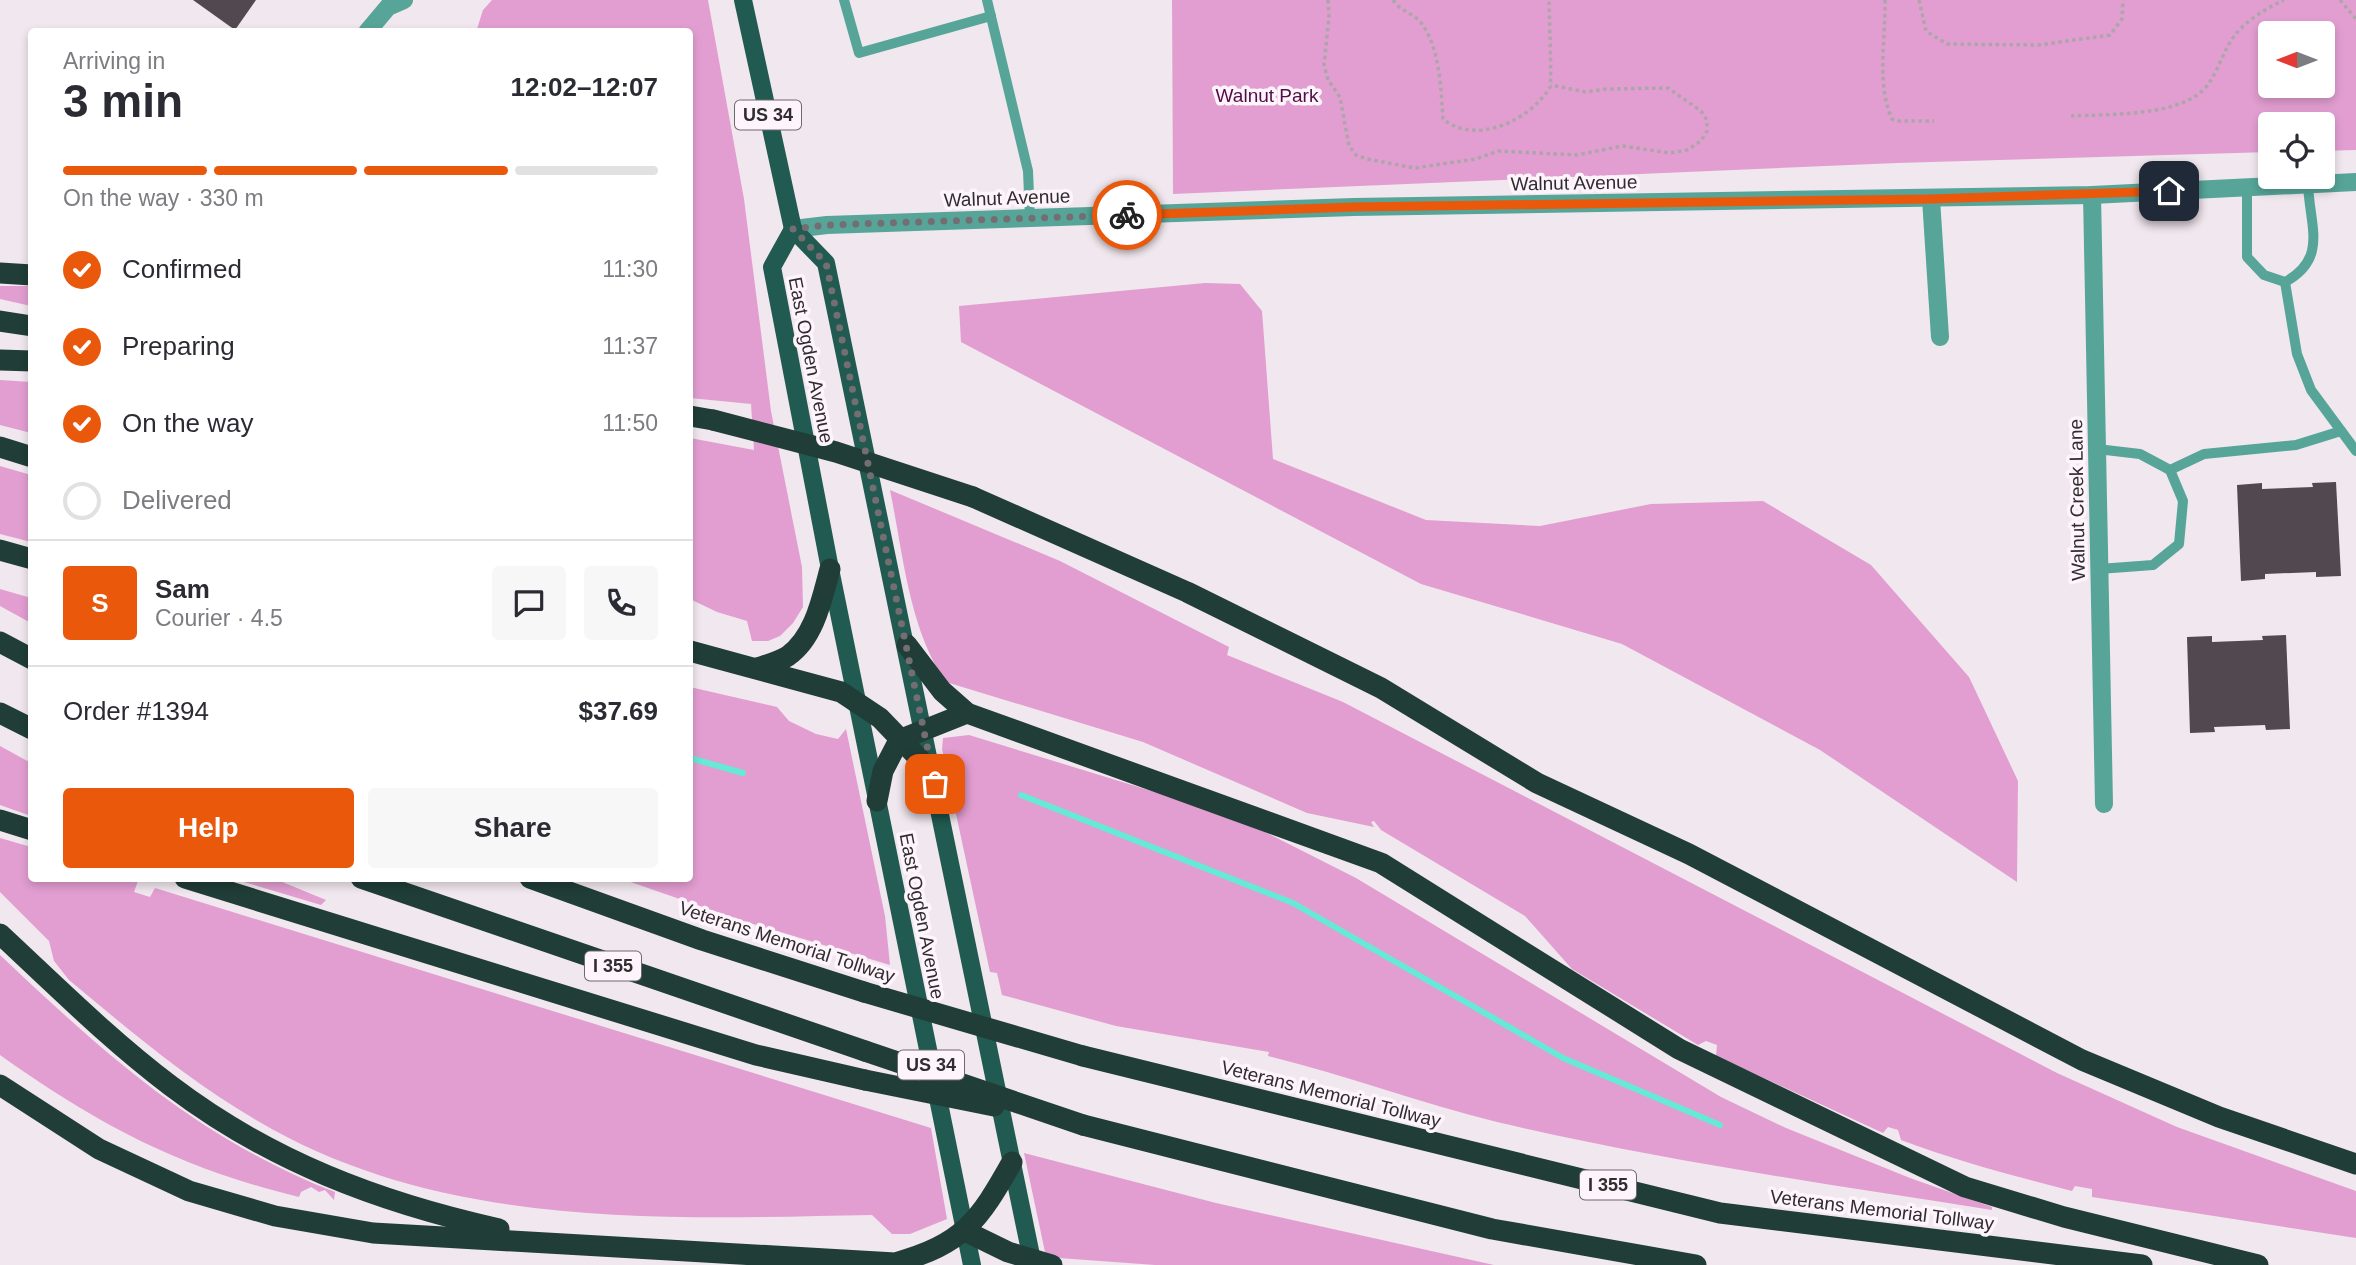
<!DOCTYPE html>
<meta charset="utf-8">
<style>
:root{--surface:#fff;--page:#f7f7f7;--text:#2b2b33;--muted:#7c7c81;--line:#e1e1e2;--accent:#ea580c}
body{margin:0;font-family:Helvetica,sans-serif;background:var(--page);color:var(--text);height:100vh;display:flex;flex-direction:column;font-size:26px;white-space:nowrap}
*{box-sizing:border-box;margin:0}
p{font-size:23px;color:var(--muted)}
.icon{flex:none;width:38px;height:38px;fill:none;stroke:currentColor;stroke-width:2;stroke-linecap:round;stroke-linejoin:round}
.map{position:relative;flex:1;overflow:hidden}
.panel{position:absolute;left:28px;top:28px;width:665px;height:854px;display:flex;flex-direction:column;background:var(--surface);border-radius:7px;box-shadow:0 4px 10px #0003}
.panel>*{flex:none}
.needle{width:46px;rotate:270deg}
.buttons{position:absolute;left:2258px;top:21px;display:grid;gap:14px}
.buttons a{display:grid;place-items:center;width:77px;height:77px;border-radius:7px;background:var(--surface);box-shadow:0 4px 10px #0003;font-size:35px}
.pin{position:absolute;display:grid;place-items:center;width:60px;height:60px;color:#fff;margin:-30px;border-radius:14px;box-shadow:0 4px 10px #0006}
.courier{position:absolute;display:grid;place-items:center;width:70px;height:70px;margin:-35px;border:5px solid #ea580c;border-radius:50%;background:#fff;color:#222;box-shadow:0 2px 9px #0007}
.head em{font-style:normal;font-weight:600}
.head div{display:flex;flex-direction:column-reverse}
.head{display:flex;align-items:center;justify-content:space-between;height:119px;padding:0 35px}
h1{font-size:46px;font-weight:600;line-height:52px}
.bar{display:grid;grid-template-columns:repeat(4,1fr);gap:10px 7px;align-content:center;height:84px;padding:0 35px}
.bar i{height:9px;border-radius:5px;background:var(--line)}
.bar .selected{background:var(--accent)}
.bar p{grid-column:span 4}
.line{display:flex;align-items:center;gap:18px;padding:0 35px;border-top:2px solid var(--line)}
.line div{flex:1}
.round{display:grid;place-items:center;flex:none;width:74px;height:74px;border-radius:7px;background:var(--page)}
ol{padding:0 35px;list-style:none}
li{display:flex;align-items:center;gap:21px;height:77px}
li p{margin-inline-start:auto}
li .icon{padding:7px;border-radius:50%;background:var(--accent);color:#fff;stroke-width:4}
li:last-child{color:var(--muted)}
li i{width:38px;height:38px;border:4px solid var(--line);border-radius:50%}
.action{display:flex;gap:14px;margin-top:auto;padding:14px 35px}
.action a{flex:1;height:80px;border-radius:7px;background:var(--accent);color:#fff;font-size:28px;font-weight:600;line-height:80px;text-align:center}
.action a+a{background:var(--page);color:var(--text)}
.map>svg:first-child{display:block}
.green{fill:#e29ed1;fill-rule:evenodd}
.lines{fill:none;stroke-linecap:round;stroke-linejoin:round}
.stream{stroke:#66e9d5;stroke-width:6}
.building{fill:#51494f}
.path{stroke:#aca5aa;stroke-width:3.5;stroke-dasharray:3.5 3.5;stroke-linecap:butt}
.service{stroke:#56a598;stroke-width:10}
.minor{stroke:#56a598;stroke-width:18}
.tertiary{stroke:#56a598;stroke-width:18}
.primary{stroke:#215a51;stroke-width:18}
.motorway{stroke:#203d38;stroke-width:21}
.motorway-bridge{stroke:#203d38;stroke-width:21}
.done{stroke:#746e72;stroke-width:7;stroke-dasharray:0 12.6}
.route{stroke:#ea580c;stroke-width:9}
.labels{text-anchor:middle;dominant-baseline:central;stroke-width:7;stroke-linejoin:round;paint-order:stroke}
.shield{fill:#fef4fb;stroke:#6e696c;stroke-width:2}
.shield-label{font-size:18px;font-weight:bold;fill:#302d2f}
.park-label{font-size:19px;fill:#520d46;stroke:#fef4fb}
.street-label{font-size:19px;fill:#302d2f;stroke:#fef4fb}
</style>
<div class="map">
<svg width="2356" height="1265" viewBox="0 0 2356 1265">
<rect width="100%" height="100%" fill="#f1e7ee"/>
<!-- green -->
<g class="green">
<path d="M492,0h216l36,199 27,212 31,156 1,40 -10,16 -13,13 -12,5h-16l-5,-20 -30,-9 -27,-13v-161l64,12 -3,-46 -61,-6v-366h-214l7,-22z"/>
<path d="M1172,0h1184v150l-34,1v-27h-52v28l-373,11 -724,31zM2270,33h52v53h-52z"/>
<path d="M1205,283l35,1 22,27 11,148 153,61 114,6 111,-22 112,-3 108,64 98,112 49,104 -1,101 -197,-132 -198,-106 -201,-60 -460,-242 -2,-36z"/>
<path d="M31,286v20l-31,-7v-13z"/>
<path d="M0,380l31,2v51l-31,-8z"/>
<path d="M0,466l31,9v67l-31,-8z"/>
<path d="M890,490l170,71 169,86 -2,8 116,47 714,371 120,54 179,64v47l-264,-41v-8l-17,-3 -3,5c-58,-15 -115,-30 -171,-51l-3,-10 -10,-3 -5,6 -167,-77 1,-11 -11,-4 -8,4 -126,-76 -47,-53 -144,-86 -7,-9 -3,1 3,5 -67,-14 -164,-71 -197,-60c-37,-52 -43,-129 -56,-192z"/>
<path d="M0,589l31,9v25l-31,-17z"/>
<path d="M690,673h2l-2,14 87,20 12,14 27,13 22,5 8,-10 39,187 5,49 -150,-45 -118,-41 68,-1z"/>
<path d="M969,735l225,69 69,27 93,47 365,219 65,31 124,50 82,29v3c-166,-26 -333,-50 -495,-88 -77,-19 -152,-47 -229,-66l1,-4 -153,-26 -114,-31 -5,-22 -7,-1 -48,-223 1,-11z"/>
<path d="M0,746l31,17v53l-31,-11z"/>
<path d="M0,838l31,9 1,31 99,1 7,2 -4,11 16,5 5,-9 776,240 16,91 -37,15h-18l-20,-19c-208,4 -431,15 -616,-95 -68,-40 -127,-90 -187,-140l-15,-19 -5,-20 -49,-49z"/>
<path d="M234,879h41l51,21 -5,5z"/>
<path d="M0,955c106,100 197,183 335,237l-1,8 -9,-10 -6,2 -8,-5 -10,5 -2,5c-119,-29 -199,-71 -299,-142z"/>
<path d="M1024,1153l192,50 278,62h-339l-96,-7 -14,-6z"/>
</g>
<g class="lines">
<!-- stream -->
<g class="stream">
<path d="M690,758l53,15"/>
<path d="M1021,795l272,108 270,155 157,67"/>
</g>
</g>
<!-- building -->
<g class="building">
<path d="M193,0h63l-21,30z"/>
<path d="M2336,482l5,94 -25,1v-5l-51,2v5l-24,2 -4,-96 25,-2v6l51,-2 -1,-4z"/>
<path d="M2286,635l4,94 -24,1 -1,-5 -51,2 1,5 -25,1 -3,-96 25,-1v6l51,-2 -1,-4z"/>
</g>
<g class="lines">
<!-- path -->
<g class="path">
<path d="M1328,0l1,16 -5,49 4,15 12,17 9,49 7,9 11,4 48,9 61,-9 22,-8 79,4 45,-9 48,7 17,-3 14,-9 6,-10v-11l-6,-9 -33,-23 -62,1 -20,3 -35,-7"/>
<path d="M1393,0c7,11 22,14 29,24 18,25 19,66 21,95 33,27 88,1 107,-32 2,-5 -1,-75 -1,-87"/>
<path d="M1885,0c1,37 -9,84 7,119l7,2h35"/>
<path d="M1919,0l7,31 21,13 92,1 71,-10 12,-16 1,-19"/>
<path d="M2340,0l16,19"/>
<path d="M2071,116c38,-2 109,1 135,-29 13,-16 17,-37 29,-52 12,-15 32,-27 49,-35"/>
</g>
<!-- service -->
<g class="service">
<path d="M844,0l15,53 132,-37"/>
<path d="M987,0l41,171 2,47"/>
<path d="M2247,187v70l17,18 21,7c44,-24 24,-57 23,-99"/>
<path d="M2285,282l12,72 14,36 45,61"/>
<path d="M2097,449l43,5 30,16 34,-16 92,-9 45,-14"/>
<path d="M2099,569l54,-4 26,-21 4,-43 -13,-31"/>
</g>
<!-- minor -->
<g class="minor">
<path d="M2092,195l12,609"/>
<path d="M1931,199l9,138"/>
<path d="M793,229l34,-4 527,-18 738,-12 264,-13"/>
</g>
<!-- tertiary -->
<path class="tertiary" d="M367,32l21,-25 16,-7"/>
<!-- primary -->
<g class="primary">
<path d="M743,0l50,229"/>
<path d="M793,229l33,34 207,1002"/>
<path d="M793,229l-21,38 58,302 142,696"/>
</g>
<!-- motorway -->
<g class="motorway">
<path d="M0,273l32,2"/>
<path d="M0,321l32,5"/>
<path d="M0,360l32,1"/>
<path d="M690,416l23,4"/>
<path d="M0,447l32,10"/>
<path d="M973,497l214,95 194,96 156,95 152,71 393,206 137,57 137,47"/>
<path d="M0,550l32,9"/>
<path d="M0,642l32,17"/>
<path d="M907,645l35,46 25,22 414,150 298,186 286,138 99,30 194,48"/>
<path d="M690,651l151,41 39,26 53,55"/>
<path d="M757,668c9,-3 22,-6 31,-12 27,-19 34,-58 42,-87"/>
<path d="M0,713l32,16"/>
<path d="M877,801l6,-30 16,-31 68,-27"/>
<path d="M0,820l32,10"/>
<path d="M185,878l571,177 109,25"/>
<path d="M361,878l504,173"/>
<path d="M530,878l172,62 162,52"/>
<path d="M0,934c56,52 110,106 171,152 99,75 207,116 328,143"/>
<path d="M1083,1056l637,157 422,52"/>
<path d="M0,1085l99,64 90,42 86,25 98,17 522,30c68,-19 84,-42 117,-101"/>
<path d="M1083,1125l409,104 204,36"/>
<path d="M965,1231l43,21 44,13"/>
</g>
<!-- motorway-bridge -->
<g class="motorway-bridge">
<path d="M713,420l123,32 137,45"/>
<path d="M864,992l219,64"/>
<path d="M865,1051l218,74"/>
<path d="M865,1080l129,26"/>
</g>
</g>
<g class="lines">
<!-- done -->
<path class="done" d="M935,784l-109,-521 -33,-34 34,-4 300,-10"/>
<!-- route -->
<path class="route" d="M1127,215l227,-8 577,-8 238,-8"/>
</g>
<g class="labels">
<!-- shield labels -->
<g class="shield">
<rect x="735" y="100.5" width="66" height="29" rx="5"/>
<rect x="585" y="951.5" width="56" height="29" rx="5"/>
<rect x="898" y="1050.5" width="66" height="29" rx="5"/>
<rect x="1580" y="1170.5" width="56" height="29" rx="5"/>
</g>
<g class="shield-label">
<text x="768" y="115">US 34</text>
<text x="613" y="966">I 355</text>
<text x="931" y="1065">US 34</text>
<text x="1608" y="1185">I 355</text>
</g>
<!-- park labels -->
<g class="park-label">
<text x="1267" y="95">Walnut Park</text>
</g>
<!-- street labels -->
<g class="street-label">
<text transform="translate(1574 183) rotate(-1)">Walnut Avenue</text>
<text transform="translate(1007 198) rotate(-2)">Walnut Avenue</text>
<text transform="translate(811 360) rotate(79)">East Ogden Avenue</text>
<text transform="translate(2077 500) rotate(-91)">Walnut Creek Lane</text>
<text transform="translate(922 916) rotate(79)">East Ogden Avenue</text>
<text transform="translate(787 942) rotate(18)">Veterans Memorial Tollway</text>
<text transform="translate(1331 1094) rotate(14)">Veterans Memorial Tollway</text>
<text transform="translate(1882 1210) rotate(7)">Veterans Memorial Tollway</text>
</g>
</g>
</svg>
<div class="buttons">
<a><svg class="needle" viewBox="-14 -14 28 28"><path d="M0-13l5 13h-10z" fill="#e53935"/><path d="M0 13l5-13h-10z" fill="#7c7c81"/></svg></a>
<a><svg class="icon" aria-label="locate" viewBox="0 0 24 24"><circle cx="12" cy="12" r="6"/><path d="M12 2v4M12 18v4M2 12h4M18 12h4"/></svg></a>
</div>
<div class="pin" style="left:935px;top:784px;background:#ea580c"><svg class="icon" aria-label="bag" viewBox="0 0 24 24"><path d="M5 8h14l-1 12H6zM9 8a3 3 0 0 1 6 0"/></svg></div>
<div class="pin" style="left:2169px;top:191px;background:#1f2937"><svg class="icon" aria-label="home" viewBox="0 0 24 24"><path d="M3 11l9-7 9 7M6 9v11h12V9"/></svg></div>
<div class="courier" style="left:1127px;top:215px"><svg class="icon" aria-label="bike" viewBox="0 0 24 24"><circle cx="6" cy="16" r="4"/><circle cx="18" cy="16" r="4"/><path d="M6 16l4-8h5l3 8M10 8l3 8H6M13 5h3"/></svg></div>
<section class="panel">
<div class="head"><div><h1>3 min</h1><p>Arriving in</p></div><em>12:02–12:07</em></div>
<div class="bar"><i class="selected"></i><i class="selected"></i><i class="selected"></i><i></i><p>On the way · 330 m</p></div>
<ol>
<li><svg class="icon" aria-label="check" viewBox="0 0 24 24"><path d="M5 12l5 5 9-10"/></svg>Confirmed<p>11:30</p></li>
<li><svg class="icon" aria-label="check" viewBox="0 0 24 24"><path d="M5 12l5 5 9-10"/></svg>Preparing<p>11:37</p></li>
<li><svg class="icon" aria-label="check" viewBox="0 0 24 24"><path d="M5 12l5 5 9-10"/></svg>On the way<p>11:50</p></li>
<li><i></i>Delivered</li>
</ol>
<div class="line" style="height:126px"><b class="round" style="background:var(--accent);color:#fff">S</b><div><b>Sam</b><p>Courier · 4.5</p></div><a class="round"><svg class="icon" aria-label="chat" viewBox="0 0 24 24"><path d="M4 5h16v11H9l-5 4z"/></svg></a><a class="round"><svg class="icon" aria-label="phone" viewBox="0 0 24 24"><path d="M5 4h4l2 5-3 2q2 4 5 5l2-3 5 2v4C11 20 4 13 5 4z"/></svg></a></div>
<div class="line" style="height:91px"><div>Order #1394</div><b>$37.69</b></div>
<div class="action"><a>Help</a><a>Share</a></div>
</section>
</div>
